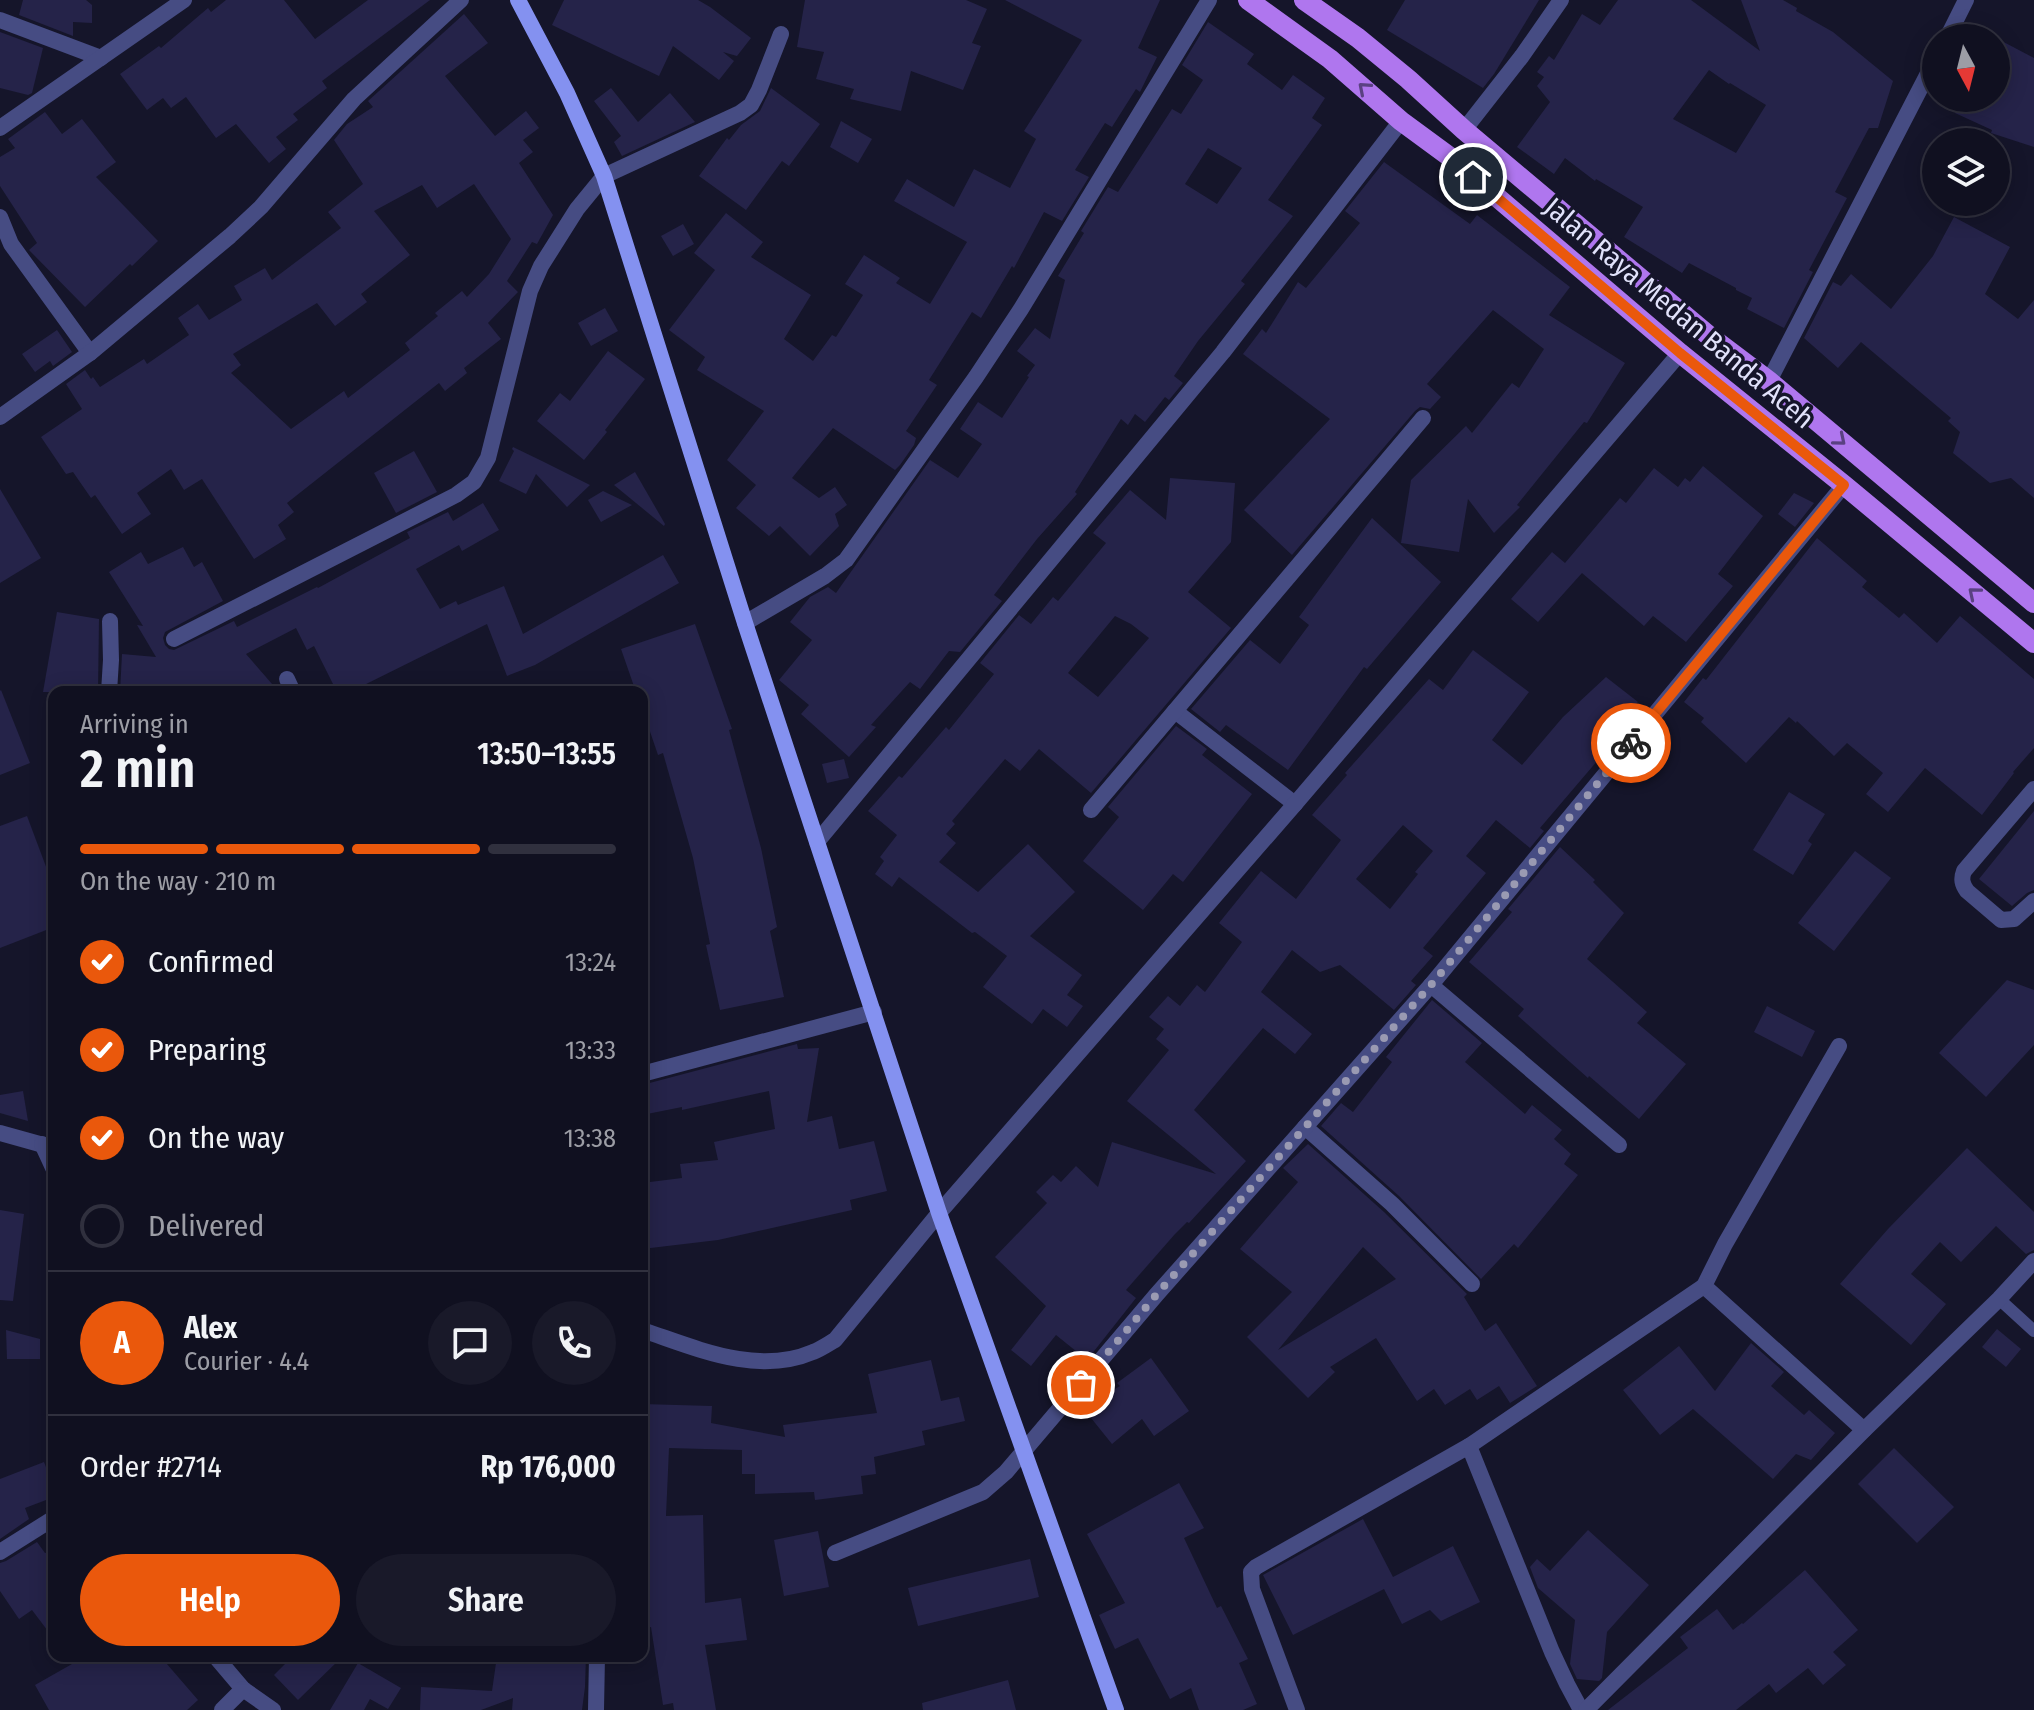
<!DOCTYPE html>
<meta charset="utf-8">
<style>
:root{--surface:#101020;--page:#191929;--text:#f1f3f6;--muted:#9c9da5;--line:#30303e;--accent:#ea580c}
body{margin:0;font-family:"Fira Sans Condensed",sans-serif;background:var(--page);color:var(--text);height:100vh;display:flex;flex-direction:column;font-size:30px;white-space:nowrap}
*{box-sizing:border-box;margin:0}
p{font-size:26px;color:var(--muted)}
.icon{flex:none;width:44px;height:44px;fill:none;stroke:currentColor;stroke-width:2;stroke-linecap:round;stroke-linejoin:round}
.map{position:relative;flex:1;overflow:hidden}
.side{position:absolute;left:48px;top:686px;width:600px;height:976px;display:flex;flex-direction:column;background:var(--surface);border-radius:16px;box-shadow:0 4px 20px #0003,0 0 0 2px var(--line)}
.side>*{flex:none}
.needle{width:52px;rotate:173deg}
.tools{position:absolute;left:1922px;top:24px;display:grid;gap:16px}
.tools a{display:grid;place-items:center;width:88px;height:88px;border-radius:50%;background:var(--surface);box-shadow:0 4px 20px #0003,0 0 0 2px var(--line);font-size:40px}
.pin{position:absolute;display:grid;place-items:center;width:68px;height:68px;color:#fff;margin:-34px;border:4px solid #fff;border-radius:50%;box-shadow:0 2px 8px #0007}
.courier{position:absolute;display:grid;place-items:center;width:80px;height:80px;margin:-40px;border:6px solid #ea580c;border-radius:50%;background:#fff;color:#222;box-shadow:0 2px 10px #0007}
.overview em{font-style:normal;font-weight:600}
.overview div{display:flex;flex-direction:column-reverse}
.overview{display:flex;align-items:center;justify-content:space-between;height:136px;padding:0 32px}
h1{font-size:52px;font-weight:600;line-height:60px}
.bar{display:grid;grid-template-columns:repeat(4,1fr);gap:12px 8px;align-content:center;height:96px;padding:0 32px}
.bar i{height:10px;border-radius:6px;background:var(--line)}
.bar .active{background:var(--accent)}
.bar p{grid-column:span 4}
.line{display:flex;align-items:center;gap:20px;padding:0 32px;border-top:2px solid var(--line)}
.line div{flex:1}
.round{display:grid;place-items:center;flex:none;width:84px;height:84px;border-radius:42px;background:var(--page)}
ol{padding:0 32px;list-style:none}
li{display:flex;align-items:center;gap:24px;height:88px}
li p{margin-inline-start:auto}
li .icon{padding:8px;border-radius:50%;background:var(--accent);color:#fff;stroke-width:4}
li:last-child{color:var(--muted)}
li i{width:44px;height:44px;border:4px solid var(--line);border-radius:50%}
.cta{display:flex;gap:16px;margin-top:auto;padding:16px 32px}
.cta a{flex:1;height:92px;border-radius:48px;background:var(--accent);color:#fff;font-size:32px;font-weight:600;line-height:92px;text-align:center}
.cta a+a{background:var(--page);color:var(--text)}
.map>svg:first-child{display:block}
.building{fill:#252349;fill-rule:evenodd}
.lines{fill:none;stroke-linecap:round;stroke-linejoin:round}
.service{stroke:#464c83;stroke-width:12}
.minor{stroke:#464c83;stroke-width:16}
.secondary{stroke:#8491f0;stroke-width:16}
.primary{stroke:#af76ee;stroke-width:20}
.oneway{stroke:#5a4182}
.done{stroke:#9a9ab2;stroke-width:8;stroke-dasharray:0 14.4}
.route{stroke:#ea580c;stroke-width:10}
.labels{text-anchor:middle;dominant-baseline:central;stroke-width:7;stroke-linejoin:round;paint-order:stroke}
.street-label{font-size:28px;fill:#e1e2fb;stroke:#15152a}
</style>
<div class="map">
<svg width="2034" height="1710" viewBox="0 0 2034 1710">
<rect width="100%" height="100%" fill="#15152a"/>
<!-- building -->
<g class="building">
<path d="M23,0h63l6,5v18l-19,-1v14l-54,-21z"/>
<path d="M226,0h58l31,39 53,-39h62l-108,81 5,7 -34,26 5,6 -22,17 10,12 -17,14 -33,-39 -20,14 -30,-41 -15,11 -8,-10 -16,12 -27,-36 39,-28 2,2 47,-40 3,4z"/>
<path d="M564,0h134l12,7 41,31 -14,18 -14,-4 11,9 -15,19 -46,-34 -14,30 -107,-51z"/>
<path d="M805,0h161l21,9 -15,34 9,3 -18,44 -52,-19 -10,40 -51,-12 4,-10 -38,-10 8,-27 -27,-5z"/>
<path d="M1005,0h155l-22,48 19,9 -17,35 -4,-3 -24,38 -7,-4 -30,47 14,7 -27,44 -18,-9 -30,56 -2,-2 -31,52 -9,-6 -43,68 8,5 -31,46 10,7 -2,7 -14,20 -5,5 -62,-42 -41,50 27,20 16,-11 12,18 -12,9 4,12 -29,30 -30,-30 -11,10 -33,-28 20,-23 -29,-25 37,-49 -67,-41 8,-13 -36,-27 46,-60 -21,-17 32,-40 37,29 -12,15 60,38 -27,44 29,22 19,-26 4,2 27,-42 -18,-11 19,-29 36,23 -4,5 34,21 37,-62 -73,-41 13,-22 47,28 20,-38 36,19 26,-49 -12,-8 58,-91z"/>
<path d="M1405,0h134l-45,74 -11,14 -96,-58z"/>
<path d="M1618,0h73l69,51 -19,-51h42l14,8 -1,3 37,21 60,49 -15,47h-9l-34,64 12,6 -38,72 4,2 -29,56 -37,-19 5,-11 -16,-8v-2l-47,-25 -7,10 -58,-36 19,-30 -47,-28 -1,2 -30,-23 -11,16 -37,-27 33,-45 -13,-16 7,-9 -7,-5 12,-16 5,4 28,-46 18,11zM1709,70l20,14 1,-1 36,22 -30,48 -63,-34z"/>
<path d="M464,14l24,29 -43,33 50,60 31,-25 13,17 -16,12 10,12 -14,11 34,52 -16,29 -5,-2 -25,39 11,11 -30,31 13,16 -37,29 3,5 -22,18 -6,-8 -152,120 7,9 -16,13 8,14 -32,20 -52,-80 -18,11 -13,-21 -34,24 14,21 -29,20 -27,-39 -4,3 -18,-26 -7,2 -25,-37 41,-28 -16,-25 19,-14 6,9 2,-2 7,10 44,-28 3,5 42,-29 -11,-17 20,-14 11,16 33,-20 -8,-14 31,-18 7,12 69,-52 -13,-16 35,-28 -29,-44 13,-16 26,-17 -5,-6zM474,184l37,55 -22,35 -22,23 -5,-6 -27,22 3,3 -33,27 5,7 -62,48 -4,-7 -53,38 -60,-56 10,-8 -8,-11 84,-51 18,23 32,-24 -6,-8 49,-39 -36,-44 48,-26 15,23z"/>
<path d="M1208,22l46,32 -7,10 35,26 11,-15 32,23 -13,20 10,7 -54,75 25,16 -52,65 4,3 -47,57 -24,35 9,7 -14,17 -4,-3 -20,25 -10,-8 -7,11 -7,-6 -46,73 2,2 -40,45 -43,56 8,6 -42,51 -11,-1 -29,38 -10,-7 -39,43 5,2 -27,30 -48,-43 8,-9 -30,-25 33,-40 -22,-18 20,-25 18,-10 8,6 94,-133 28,18 24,-34 -22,-15 18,-27 24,16 27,-41 -2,-1 8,-11 -18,-14 18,-23 15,11 15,-59 -7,-4 26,-43 -3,-2 27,-44 10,5 54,-83 9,5 22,-34 -21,-15zM1208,148l34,20 -25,36 -32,-20z"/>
<path d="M0,32l43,16 -11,45 -4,2 -28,-7z"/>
<path d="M1996,38l38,20v89l-43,-14 1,-3 -37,-17 8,-15h33z"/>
<path d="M611,88l27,34 32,-29 25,29 -73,34 -8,-14 7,-6 -27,-35z"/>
<path d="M771,88l49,36 -31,42 -7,-5 -36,49 -47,-34 28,-38 2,2 12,-15 19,-14z"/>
<path d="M45,112l17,22 20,-15 34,43 -20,15 62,64 -26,25 -2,-2 -45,43 -56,-57 8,-7 -37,-57v-29l15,-9 -7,-9z"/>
<path d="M841,121l31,18 -14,24 -28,-16z"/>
<path d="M1384,162l86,62 7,-9 93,72 -21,28 76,48 -38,60 -3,-1 -67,83 3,2 -26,26 -26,-34 -9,53 -58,-9 10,-63 55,-54 6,7 40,-50 7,5 25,-39 -51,-39 -66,74 14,13 -11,12 -10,-2 -5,4 -123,144 -48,-45 86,-91 -87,-65 19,-25 4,4 32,-51 8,6 54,-65 -15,-12z"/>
<path d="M1954,217l56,30 -25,47 33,25 16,-19v198l-23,-20 -21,5 -37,-30 7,-21 -12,-11 3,-3 -90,-76 -23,26 -34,-30 29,-56 8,4 10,-12 40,35 42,-53z"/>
<path d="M683,224l11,20 -21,12 -12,-20z"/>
<path d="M605,308l13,23 -27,15 -13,-23z"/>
<path d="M57,330l15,22 -19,14 -3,-5 -15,11 -13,-18z"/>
<path d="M608,351l37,28 -40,51 2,2 -23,28 -47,-39 23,-28 10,8z"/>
<path d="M513,447l29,14 48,24 -23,22 -31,-33 -10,20 -27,-13 15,-30 -2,-2z"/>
<path d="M414,451l23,41 -41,21 -22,-40z"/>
<path d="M1703,466l60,50 -45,58 15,12 -47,56 -33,-26 -9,10 -62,-53 -44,49 -27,-23 41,-47 13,11 55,-65 6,5 28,-35 24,19 7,-9 5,4z"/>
<path d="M635,472l30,52 -1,2 -50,-41z"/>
<path d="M1170,478l65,5 -4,59 -43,50 43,36 -140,165 -52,-44 -19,22 -15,-12 -53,62 3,3 -9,10 10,9 -17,19 39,30 50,-48 47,48 -45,44 52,39 -15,20 16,11 -16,21 -24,-18 -11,15 -49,-37 24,-31 -32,-24 -3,1 -73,-56 -7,10 -17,-13 9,-13 -4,-4 17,-22 -29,-24 31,-35 3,2 44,-51 3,3 45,-56 -14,-11 39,-48 12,9 22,-27 5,4 48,-58 -13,-10 37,-43 36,30zM1115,616l16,8 18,14 -51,59 -30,-24z"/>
<path d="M0,489l41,69 -41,25z"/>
<path d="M603,491l29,14 -31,17 -13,-22z"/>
<path d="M1794,493l20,10 -19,24 -17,-13z"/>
<path d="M483,503l16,27 -37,21 -3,-6 -43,24 24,40 16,-8 2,4 46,-19 19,48 140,-79 16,28 -144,82 -28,11 -20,-52 -137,68h-13l-23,-46 -7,4 -11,-22 -50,26 33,38h-159l2,-38 34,3 -19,-32 6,1 -34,-54 32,-20 7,12 35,-17 11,20 8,-5 21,39 -58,31 -2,6 2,7 4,4 5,1 60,-29 3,6 80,-40 1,1 92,-50 -3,-6 41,-20 5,9z"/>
<path d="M1372,518l69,64 -74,87 -3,-2 -76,103 -62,-45 -6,7 -29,-23 59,-69 30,24 29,-39 -10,-8z"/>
<path d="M1817,538l50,43 -5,6 37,31 5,-5 33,30 23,-27 74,63v69l-21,24 1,1 -32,42 -57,-47 -37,44 -22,-18 17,-21 -36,-30 -13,13 -37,-35 -1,2 -7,-6 -43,46 -45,-41 3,-4 -20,-16 19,-24 3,2z"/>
<path d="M57,612l42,7 -1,73h-55z"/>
<path d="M695,624l37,105 -3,1 32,118 16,79 -7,4 14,66 -64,13 -14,-65 4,-1 -17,-86 -30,-105 -5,2 -16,-47v-16h-6l-15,-43z"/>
<path d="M1473,650l56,42 -37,48 30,25 41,-48 43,-40 32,25 -45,54 5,4 -58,68 4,3 -14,17 -34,-28 -30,36 20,17 -63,75 10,8 -22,25 5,4 -22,25 -54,-45 -20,7 -28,-22 -31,42 51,42 -17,20 -32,-26 -69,82 52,51 -57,62 -2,-1 -12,12 -49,56 10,8 -49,62 -31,-25 -25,31 -20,-16 35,-44 -51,-49 52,-54 -11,-11 17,-17 8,7 15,-16 22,21 14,-45 104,32 -89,-73 42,-51 -13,-11 8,-10 -15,-12 19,-21 12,10 17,-21 8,7 37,-50 -23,-19 42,-52 35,28 45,-59 -29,-25 35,-40 -2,-2 84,-94 14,11zM1403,825l30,26 -18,21 3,2 -28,35 -34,-30z"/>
<path d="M1,690l29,73 -30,12v-84z"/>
<path d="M1176,726l31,23 -5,6 50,39 -69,88 -10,-8 -30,36 -60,-49 36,-44 -11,-10z"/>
<path d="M844,759l5,19 -22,5 -5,-19z"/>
<path d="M1789,792l36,22 -17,27 4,3 -19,31 -40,-25z"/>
<path d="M2034,811v79l-7,3 -15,13 -33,-27z"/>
<path d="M27,816l27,72v39l-54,21v-122z"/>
<path d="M1560,847l35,33 -2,2 31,31 -37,46 60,53 -10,11 49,41 -47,55 -50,-43 -1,2 -70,-62 6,-7 -55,-47 43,-50 -4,-3z"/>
<path d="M1855,851l36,27 -57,73 -36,-28z"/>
<path d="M2007,980l27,10v55l-48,52 -47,-44z"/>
<path d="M1432,1000l50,43 -17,19 60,52 7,-9 30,25 -8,9 17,15 -7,10 14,11 -60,73 -4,-4 -33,35 -82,-83 -78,-70 20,-23 12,9 39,-50 -6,-5z"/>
<path d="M1767,1006l48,25 -13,26 -48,-25z"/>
<path d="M797,1044l1,5 21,-1 -12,74 25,-6 7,33 35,-8 13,50 -37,9 2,10 -134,30 -76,9v-66l40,-5 -2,-14 38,-4 -4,-18 61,-13 -6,-38 -87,19v-3l-40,8v-30z"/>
<path d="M23,1091l5,30 -28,-8v-18z"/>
<path d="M1308,1144l76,68 83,82 -3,3 21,34 11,-8 41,63 -27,17 -11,-17 -22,14 -7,-11 -25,16 -11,-16 -17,12 -41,-63 -46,29 5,5 -27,26 -61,-61 45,-45 -52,-43 58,-67 -15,-14zM1363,1247l33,32 -118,71z"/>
<path d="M1967,1148l67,64v38l-8,4 -30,-28 -35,36 -21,-20 -29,32 35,30 -35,41 -71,-61 48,-55z"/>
<path d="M0,1210l24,4 -11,87 -13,-1z"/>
<path d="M1997,1329l24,20 -15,18 -24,-20z"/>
<path d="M6,1330l34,9v20h-33z"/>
<path d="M1751,1343l33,29 -13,14 33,29 5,-5 26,23 -24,27 -15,-6 -23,25 -80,-70 -33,26 -37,-45 56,-44 36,45z"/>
<path d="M1151,1358l38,53 -35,25 -12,-17 -30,25 -29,-36 37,-22 -3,-3z"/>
<path d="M931,1360l10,41 18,-4 6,24 -43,10 3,14 -51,12 2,17 -15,2 2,18 -48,6 -1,-8 -59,2v-20h-13v-24l-73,-2 -3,68 37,-1 2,88 36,-5 6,42 -42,5 11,65h-42l-1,-7 -10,2 -12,-78 -9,2v-225l70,2 -1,17 74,14 -2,-12 94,-12 -9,-39z"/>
<path d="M1894,1448l60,59 -37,36 -59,-59z"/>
<path d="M44,1462l10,26v9l-29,11 4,11 -29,20v-60z"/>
<path d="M1179,1483l25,45 -20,10 33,70 4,-2 27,53 -9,4 18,41 -14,6h-44l-8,-22 -21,11 -32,-61 -23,11 -16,-34 26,-12 -38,-69z"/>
<path d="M1363,1519l30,58 60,-31 27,56 -39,19 -11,-11 -28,14 -18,-35 -91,46 -30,-60z"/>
<path d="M1588,1530l61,55 -42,47 -5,46 -3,3 -22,-2 -7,-15 5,-44 -37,-32 -8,-21 7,-8 13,12z"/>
<path d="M818,1531l11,56 -45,9 -10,-56z"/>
<path d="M37,1542l8,11 9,-2v88l-22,-29 -13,9 -19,-28v-28l6,-2z"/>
<path d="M1030,1559l9,38 -121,29 -10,-38z"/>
<path d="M1805,1570l53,60 -25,22 13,13 -23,20 -15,-17 -32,25 -7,-9 -33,26h-128l80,-62 -8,-11 37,-28 16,21 9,-7 1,1z"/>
<path d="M66,1656h94l38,44 -11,10h-138l-14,-25 37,-21z"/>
<path d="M293,1656h50l-45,44 -24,-25z"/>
<path d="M497,1656h89l-1,31 -3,23h-70l1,-12 -32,12h-61l1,-23 71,4z"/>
<path d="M358,1663l43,25 -13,21 -18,-10 -6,11h-34z"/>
<path d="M1008,1680l8,30h-93l-1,-7z"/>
</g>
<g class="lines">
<!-- service -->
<path class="service" d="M1999,1299l35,32"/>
<!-- minor -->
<g class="minor">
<path d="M0,20l101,38"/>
<path d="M1947,38l19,-38"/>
<path d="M0,128l184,-128"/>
<path d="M1464,130l58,-74 39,-56"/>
<path d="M0,217l11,27 79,109"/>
<path d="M1769,381l167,-323"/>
<path d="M0,417l90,-64 140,-117 31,-29 93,-108 107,-99"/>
<path d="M745,623l80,-47 21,-16 130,-183 45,-68 188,-309"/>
<path d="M174,639l282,-144 18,-13 14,-24 42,-167 11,-25 36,-57 27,-33 136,-63 11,-8 8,-15 22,-56"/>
<path d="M287,679l6,13"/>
<path d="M109,692l2,-32 -1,-39"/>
<path d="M1175,711l120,93"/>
<path d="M2034,789l-70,82c-3,8 -2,13 3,20l34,29 13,-1 20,-18"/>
<path d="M1091,810l332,-392"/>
<path d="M817,842l406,-490 178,-231"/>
<path d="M1431,985l188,160"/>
<path d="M1839,1046l-114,198 -21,42 160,144"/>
<path d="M642,1074l232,-62"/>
<path d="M1305,1127l87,77 80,80"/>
<path d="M0,1133l54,15"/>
<path d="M42,1144l12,26"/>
<path d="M642,1330c54,18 115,46 171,22 8,-3 15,-8 22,-12l104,-127 356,-409 385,-451"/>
<path d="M1469,1446l235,-160"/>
<path d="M0,1552l54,-34"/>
<path d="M835,1553l148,-61 23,-20 151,-178 274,-309 413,-500"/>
<path d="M215,1656l28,33 30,21"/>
<path d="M222,1710l21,-21"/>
<path d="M596,1710l1,-54"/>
<path d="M1297,1710l-45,-121 -1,-17 5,-5 213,-121 83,206 15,32 14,26"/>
<path d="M1586,1710l278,-280 135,-131 35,-38"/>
</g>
<!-- secondary -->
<path class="secondary" d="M518,0l49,93 37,83 141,447 194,590 177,497"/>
<!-- primary -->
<g class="primary">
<path d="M1248,0l82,59 71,62 49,36 230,196 164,132 190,158"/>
<path d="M1304,0l54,38 50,41 56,51 244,205 61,46 265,222"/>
</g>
</g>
<!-- one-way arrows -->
<defs><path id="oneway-chevron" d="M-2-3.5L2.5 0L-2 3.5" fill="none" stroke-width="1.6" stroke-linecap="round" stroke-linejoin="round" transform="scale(2)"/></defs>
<g class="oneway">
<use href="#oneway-chevron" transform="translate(1364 88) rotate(-139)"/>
<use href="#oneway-chevron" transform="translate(1840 440) rotate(40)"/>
<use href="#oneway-chevron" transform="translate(1974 593) rotate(-140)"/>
</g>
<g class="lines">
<!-- done -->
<path class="done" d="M1081,1385l76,-91 274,-309 200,-242"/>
<!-- route -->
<path class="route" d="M1473,177l207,176 164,132 -213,258"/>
</g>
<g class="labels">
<!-- street labels -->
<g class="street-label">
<text transform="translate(1679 313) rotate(40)">Jalan Raya Medan Banda Aceh</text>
</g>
</g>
</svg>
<div class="tools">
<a><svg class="needle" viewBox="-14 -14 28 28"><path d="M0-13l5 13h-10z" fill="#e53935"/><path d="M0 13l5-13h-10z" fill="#9c9da5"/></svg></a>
<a><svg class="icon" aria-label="layers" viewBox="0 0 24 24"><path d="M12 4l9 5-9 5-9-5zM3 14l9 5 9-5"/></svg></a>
</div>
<div class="pin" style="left:1081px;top:1385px;background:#ea580c"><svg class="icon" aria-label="bag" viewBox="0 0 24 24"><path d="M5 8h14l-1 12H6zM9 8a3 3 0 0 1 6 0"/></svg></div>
<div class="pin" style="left:1473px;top:177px;background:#1f2937"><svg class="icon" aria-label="home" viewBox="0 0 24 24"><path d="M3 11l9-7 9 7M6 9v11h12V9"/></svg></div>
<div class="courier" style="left:1631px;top:743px"><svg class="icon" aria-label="bike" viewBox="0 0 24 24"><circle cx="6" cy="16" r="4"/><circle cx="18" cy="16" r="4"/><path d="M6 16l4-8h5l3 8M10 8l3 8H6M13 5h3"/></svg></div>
<section class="side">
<div class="overview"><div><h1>2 min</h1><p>Arriving in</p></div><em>13:50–13:55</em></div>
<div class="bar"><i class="active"></i><i class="active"></i><i class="active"></i><i></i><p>On the way · 210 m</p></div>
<ol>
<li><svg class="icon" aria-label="check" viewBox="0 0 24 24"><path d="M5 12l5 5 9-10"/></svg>Confirmed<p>13:24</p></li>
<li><svg class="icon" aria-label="check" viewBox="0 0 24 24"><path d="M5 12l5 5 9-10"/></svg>Preparing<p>13:33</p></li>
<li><svg class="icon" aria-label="check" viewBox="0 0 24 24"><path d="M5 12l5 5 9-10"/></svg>On the way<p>13:38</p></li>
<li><i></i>Delivered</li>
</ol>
<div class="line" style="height:144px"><b class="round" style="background:var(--accent);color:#fff">A</b><div><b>Alex</b><p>Courier · 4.4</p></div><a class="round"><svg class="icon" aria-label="chat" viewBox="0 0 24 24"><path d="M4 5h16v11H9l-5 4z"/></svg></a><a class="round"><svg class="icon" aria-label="phone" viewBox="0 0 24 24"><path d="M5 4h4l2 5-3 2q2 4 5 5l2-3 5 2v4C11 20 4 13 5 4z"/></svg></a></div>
<div class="line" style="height:104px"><div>Order #2714</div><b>Rp 176,000</b></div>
<div class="cta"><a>Help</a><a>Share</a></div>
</section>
</div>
